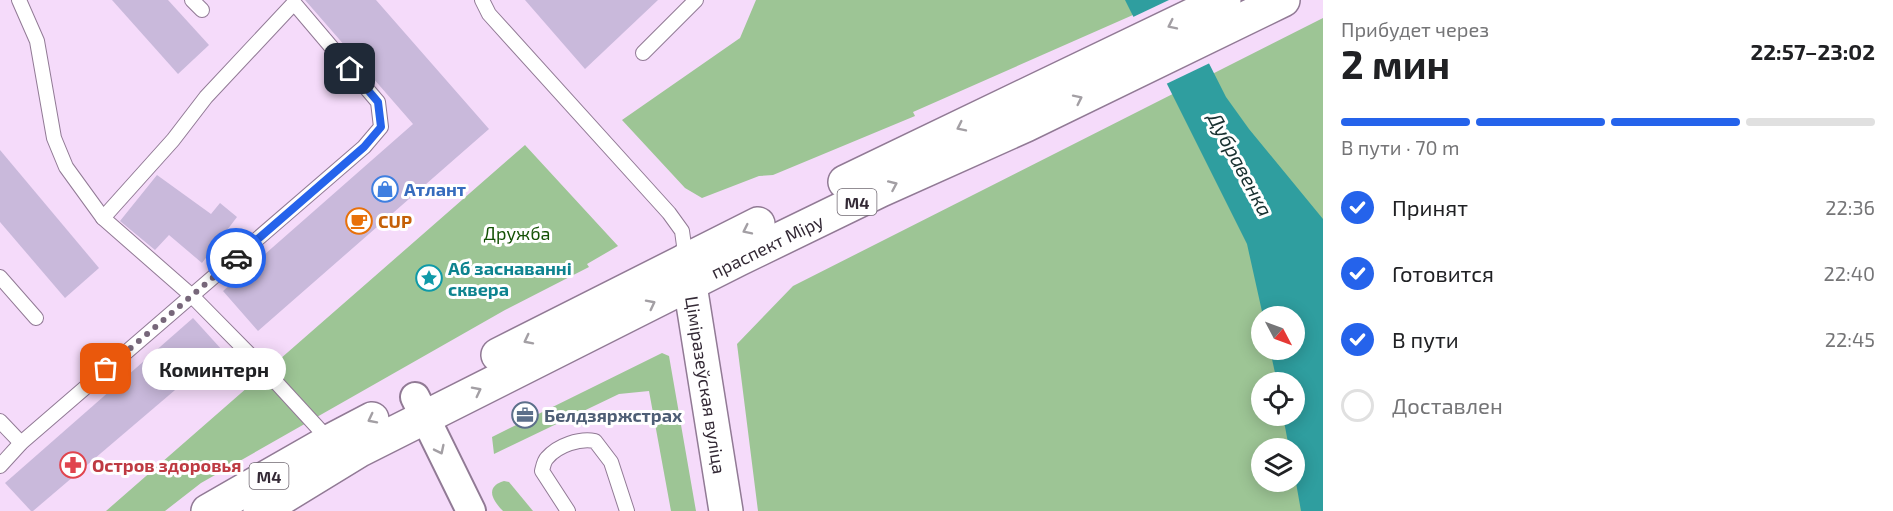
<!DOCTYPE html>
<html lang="ru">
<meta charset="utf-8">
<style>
:root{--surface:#fff;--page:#f2f2f2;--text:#202124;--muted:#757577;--line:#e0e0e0;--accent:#2563eb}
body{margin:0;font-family:"Exo 2",sans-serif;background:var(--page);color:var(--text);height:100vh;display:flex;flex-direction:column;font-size:22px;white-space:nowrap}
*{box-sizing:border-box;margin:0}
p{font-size:20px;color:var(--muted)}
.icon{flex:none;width:33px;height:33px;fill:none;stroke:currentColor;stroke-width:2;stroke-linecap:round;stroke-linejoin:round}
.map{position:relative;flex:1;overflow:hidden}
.details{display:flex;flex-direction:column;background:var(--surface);width:570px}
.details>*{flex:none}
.needle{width:39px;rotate:131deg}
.controls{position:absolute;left:1251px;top:306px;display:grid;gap:12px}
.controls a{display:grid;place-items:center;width:54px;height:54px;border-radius:50%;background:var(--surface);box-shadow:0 3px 15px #0003;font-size:30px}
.pin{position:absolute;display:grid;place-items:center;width:51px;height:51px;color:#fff;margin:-26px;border-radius:12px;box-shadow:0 3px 9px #0006}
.courier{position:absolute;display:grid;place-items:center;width:60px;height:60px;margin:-30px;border:4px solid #2563eb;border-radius:50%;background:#fff;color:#222;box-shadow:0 2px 8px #0007}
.bubble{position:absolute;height:42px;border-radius:21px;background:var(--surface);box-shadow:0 3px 15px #0003;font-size:20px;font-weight:700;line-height:42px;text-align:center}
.head em{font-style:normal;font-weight:700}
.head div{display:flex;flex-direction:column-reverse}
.head{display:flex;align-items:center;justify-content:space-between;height:102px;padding:0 18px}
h1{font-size:39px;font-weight:700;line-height:45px}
.bar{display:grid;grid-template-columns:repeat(4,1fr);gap:9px 6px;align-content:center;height:72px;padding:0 18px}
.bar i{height:8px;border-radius:4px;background:var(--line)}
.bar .active{background:var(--accent)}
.bar p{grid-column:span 4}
ol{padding:0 18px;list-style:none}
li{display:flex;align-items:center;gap:18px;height:66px}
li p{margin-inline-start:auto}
li .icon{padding:6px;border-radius:50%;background:var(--accent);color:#fff;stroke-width:4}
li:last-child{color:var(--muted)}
li i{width:33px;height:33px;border:3px solid var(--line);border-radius:50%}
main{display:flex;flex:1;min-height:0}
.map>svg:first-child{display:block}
.green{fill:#9dc595;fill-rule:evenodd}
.water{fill:#2f9e9f}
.pier{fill:#f5dbfa}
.building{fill:#c9b9db}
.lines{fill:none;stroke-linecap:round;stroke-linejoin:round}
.lane-casing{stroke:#917a95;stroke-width:16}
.street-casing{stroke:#917a95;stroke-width:32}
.secondary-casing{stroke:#917a95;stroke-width:36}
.primary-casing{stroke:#917a95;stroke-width:36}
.lane{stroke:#fff;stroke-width:14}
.street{stroke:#fff;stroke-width:28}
.secondary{stroke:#fff;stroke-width:33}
.primary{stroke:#fff;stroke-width:33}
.oneway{stroke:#a39fa4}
.done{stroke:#77677a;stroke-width:6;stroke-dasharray:0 10.8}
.route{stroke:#2563eb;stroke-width:8}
.labels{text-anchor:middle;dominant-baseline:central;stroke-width:6;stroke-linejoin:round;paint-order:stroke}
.shield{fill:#fff;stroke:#706972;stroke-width:1.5}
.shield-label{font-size:16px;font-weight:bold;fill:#332935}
.shop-label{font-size:18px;font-weight:bold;fill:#366cbe;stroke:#fff;text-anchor:start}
.food-label{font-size:18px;font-weight:bold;fill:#c56008;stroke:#fff;text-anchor:start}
.park-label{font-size:18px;fill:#145105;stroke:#fff}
.street-label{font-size:18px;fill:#332935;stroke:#fff}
.culture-label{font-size:18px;font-weight:bold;fill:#0d838f;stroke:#fff;text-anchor:start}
.service-label{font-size:18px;font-weight:bold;fill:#4e5e75;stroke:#fff;text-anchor:start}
.health-label{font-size:18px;font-weight:bold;fill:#be3a42;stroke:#fff;text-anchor:start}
.water-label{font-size:20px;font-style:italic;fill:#183030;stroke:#fff}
</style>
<main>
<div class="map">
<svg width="1323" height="511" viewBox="0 0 1323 511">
<rect width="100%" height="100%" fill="#f5dbfa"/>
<!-- green -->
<g class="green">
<path d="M756,0h411l-254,112 2,4 -142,59 -14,1 -57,22 -17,-10 -63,-68 118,-82z"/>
<path d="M1323,18v493h-565l-21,-167 56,-58zM1262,316h32v34h-32zM1262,382h32v34h-32zM1262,448h32v34h-32z"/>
<path d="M525,145l93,101 -31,18 2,3 -84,43 -304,173 -36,28h-59z"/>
<path d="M662,353l7,3 27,155h-25l-22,-120 -30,3 -125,60 -2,-17z"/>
<path d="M504,481l5,1 24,29h-30c-10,-10 -19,-24 1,-30z"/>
</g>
<!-- water -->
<path class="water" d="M1125,0h52l49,97 23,32 74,90v292h-22l-6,-34 -1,-29h-5l-6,-32h11v-34h-17l-7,-32h24v-34h-31l-16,-72z"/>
<!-- pier -->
<path class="pier" d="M1169,0h11l32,62 -48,23 -33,-67z"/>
<!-- building -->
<g class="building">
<path d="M112,0h56l41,45 -31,29z"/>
<path d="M305,0h71l113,129 -231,202 -35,-40 190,-167z"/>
<path d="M525,0h133l-73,69z"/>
<path d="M0,150l99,118 -34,30 -65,-76z"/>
<path d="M157,175l54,39 9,-11 17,14 -35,46 -33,-28 -14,15 -35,-29z"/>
<path d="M193,318l29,32 -189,161h-2l-26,-28z"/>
</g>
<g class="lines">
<!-- lane casing -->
<g class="lane-casing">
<g id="lane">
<path d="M19,0l18,41 17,97 12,29 37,51 89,78 71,72 67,73"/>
<path d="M192,0l10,10"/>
<path d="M482,0l7,14 180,199 13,18 4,29"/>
<path d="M643,53l53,-53"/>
<path d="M0,277l36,41"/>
<path d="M0,421l21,22"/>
<path d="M0,466l21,-23 343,-296 17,-20 -3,-25 -84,-99 -88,94 -33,43 -70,78"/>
<path d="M568,511l-26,-40c1,-4 2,-10 5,-13 11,-13 33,-20 48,-17l16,21 16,49"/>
</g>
</g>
<!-- street casing -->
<g class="street-casing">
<path id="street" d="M415,397l56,114"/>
</g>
<!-- secondary casing -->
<g class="secondary-casing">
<path id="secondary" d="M686,260l40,251"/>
</g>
<!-- primary casing -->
<g class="primary-casing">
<g id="primary">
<path d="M845,182l379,-182"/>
<path d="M498,355l260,-131"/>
<path d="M208,511l122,-70 42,-22"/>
<path d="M260,511l100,-61 379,-191 142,-69 145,-65 257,-125"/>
</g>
</g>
<!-- lane -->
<use href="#lane" class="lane"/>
<!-- street -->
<use href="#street" class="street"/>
<!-- secondary -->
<use href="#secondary" class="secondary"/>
<!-- primary -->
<use href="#primary" class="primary"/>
</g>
<!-- one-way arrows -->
<defs><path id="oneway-chevron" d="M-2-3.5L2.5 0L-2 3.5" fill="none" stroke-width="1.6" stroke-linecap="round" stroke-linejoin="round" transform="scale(1.5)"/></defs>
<g class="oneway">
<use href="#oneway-chevron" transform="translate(1172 25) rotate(154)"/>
<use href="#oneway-chevron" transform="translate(1078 99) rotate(-26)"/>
<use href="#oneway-chevron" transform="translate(961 127) rotate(154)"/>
<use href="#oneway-chevron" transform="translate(893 185) rotate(-24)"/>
<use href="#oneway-chevron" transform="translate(747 230) rotate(154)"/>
<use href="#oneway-chevron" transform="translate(651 304) rotate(-27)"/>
<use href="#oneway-chevron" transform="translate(528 340) rotate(153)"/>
<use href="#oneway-chevron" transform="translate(477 391) rotate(-27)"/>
<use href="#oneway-chevron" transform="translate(372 419) rotate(153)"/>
<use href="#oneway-chevron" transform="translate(440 450) rotate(64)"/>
</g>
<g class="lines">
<!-- done -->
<path class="done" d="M106,369l130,-111"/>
<!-- route -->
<path class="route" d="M236,258l128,-111 17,-20 -3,-25 -28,-33"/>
</g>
<!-- icons -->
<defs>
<g id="shop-ring" transform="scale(1.35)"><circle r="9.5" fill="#fff" stroke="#3f7fe0" stroke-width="1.5"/><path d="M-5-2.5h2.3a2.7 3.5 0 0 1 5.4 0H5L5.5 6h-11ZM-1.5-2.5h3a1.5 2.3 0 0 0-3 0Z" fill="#3f7fe0"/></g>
<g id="cafe-ring" transform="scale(1.35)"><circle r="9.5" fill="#fff" stroke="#e8710a" stroke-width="1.5"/><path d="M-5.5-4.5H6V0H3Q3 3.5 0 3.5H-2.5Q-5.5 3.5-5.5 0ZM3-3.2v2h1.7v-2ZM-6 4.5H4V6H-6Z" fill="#e8710a"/></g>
<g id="sight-ring" transform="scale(1.35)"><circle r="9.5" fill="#fff" stroke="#0f9aa8" stroke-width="1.5"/><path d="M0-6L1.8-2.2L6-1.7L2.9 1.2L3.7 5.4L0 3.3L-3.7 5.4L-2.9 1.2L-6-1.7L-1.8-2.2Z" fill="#0f9aa8"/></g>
<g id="office-ring" transform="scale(1.35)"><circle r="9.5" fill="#fff" stroke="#5c6f8a" stroke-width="1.5"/><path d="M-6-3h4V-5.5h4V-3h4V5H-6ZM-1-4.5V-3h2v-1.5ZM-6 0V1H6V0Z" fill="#5c6f8a"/></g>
<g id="pharmacy-ring" transform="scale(1.35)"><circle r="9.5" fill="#fff" stroke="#e0444e" stroke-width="1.5"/><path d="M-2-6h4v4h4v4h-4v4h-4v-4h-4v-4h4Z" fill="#e0444e"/></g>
</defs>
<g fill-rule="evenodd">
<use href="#shop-ring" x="385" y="189"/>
<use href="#cafe-ring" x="359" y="221"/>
<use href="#sight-ring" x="429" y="278"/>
<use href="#office-ring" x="525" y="415"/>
<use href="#pharmacy-ring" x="73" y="465"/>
</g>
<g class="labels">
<!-- shield labels -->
<g class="shield">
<rect x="837.5" y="189" width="39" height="26" rx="4.5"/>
<rect x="249.5" y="463" width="39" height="26" rx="4.5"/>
</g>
<g class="shield-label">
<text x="857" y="202">М4</text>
<text x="269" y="476">М4</text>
</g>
<!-- shop labels -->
<g class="shop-label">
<text x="404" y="189">Атлант</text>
</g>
<!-- food labels -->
<g class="food-label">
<text x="378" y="221">CUP</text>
</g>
<!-- park labels -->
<g class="park-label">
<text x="517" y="233">Дружба</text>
</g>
<!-- street labels -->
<g class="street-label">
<text transform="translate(767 246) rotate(-26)">праспект Міру</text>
<text transform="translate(706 385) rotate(81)">Ціміразеўская вуліца</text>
</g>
<!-- culture labels -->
<g class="culture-label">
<text x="448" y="268">Аб заснаванні<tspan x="448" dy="21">сквера</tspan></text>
</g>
<!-- service labels -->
<g class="service-label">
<text x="544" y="415">Белдзяржстрах</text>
</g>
<!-- health labels -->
<g class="health-label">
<text x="92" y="465">Остров здоровья</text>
</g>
<!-- water labels -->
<g class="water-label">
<text transform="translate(1241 164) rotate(62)">Дубравенка</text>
</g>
</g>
</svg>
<div class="controls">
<a><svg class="needle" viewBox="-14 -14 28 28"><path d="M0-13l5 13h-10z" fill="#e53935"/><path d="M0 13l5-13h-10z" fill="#757577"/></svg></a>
<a><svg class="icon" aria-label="locate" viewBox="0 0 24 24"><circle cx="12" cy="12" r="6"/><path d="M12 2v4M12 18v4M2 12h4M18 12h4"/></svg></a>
<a><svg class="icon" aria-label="layers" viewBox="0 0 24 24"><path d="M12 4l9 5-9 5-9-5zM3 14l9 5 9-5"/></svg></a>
</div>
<div class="pin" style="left:106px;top:369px;background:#ea580c"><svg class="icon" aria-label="bag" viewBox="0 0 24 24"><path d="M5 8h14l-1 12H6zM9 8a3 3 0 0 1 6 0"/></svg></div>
<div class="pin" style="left:350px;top:69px;background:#1f2937"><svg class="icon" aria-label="home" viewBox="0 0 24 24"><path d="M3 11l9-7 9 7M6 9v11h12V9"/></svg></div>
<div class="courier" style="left:236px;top:258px"><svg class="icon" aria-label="car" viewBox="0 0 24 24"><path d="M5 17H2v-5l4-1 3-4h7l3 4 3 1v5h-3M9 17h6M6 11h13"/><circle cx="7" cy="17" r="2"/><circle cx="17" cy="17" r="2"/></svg></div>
<div class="bubble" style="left:142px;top:348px;width:144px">Коминтерн</div>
</div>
<section class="details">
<div class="head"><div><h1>2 мин</h1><p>Прибудет через</p></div><em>22:57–23:02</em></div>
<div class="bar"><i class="active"></i><i class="active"></i><i class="active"></i><i></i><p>В пути · 70 m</p></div>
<ol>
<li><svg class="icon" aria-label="check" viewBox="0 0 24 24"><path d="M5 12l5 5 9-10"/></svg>Принят<p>22:36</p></li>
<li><svg class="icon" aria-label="check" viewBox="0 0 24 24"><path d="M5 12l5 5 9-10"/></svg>Готовится<p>22:40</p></li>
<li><svg class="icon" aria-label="check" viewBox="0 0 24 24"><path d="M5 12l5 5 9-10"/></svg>В пути<p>22:45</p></li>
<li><i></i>Доставлен</li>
</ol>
</section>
</main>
